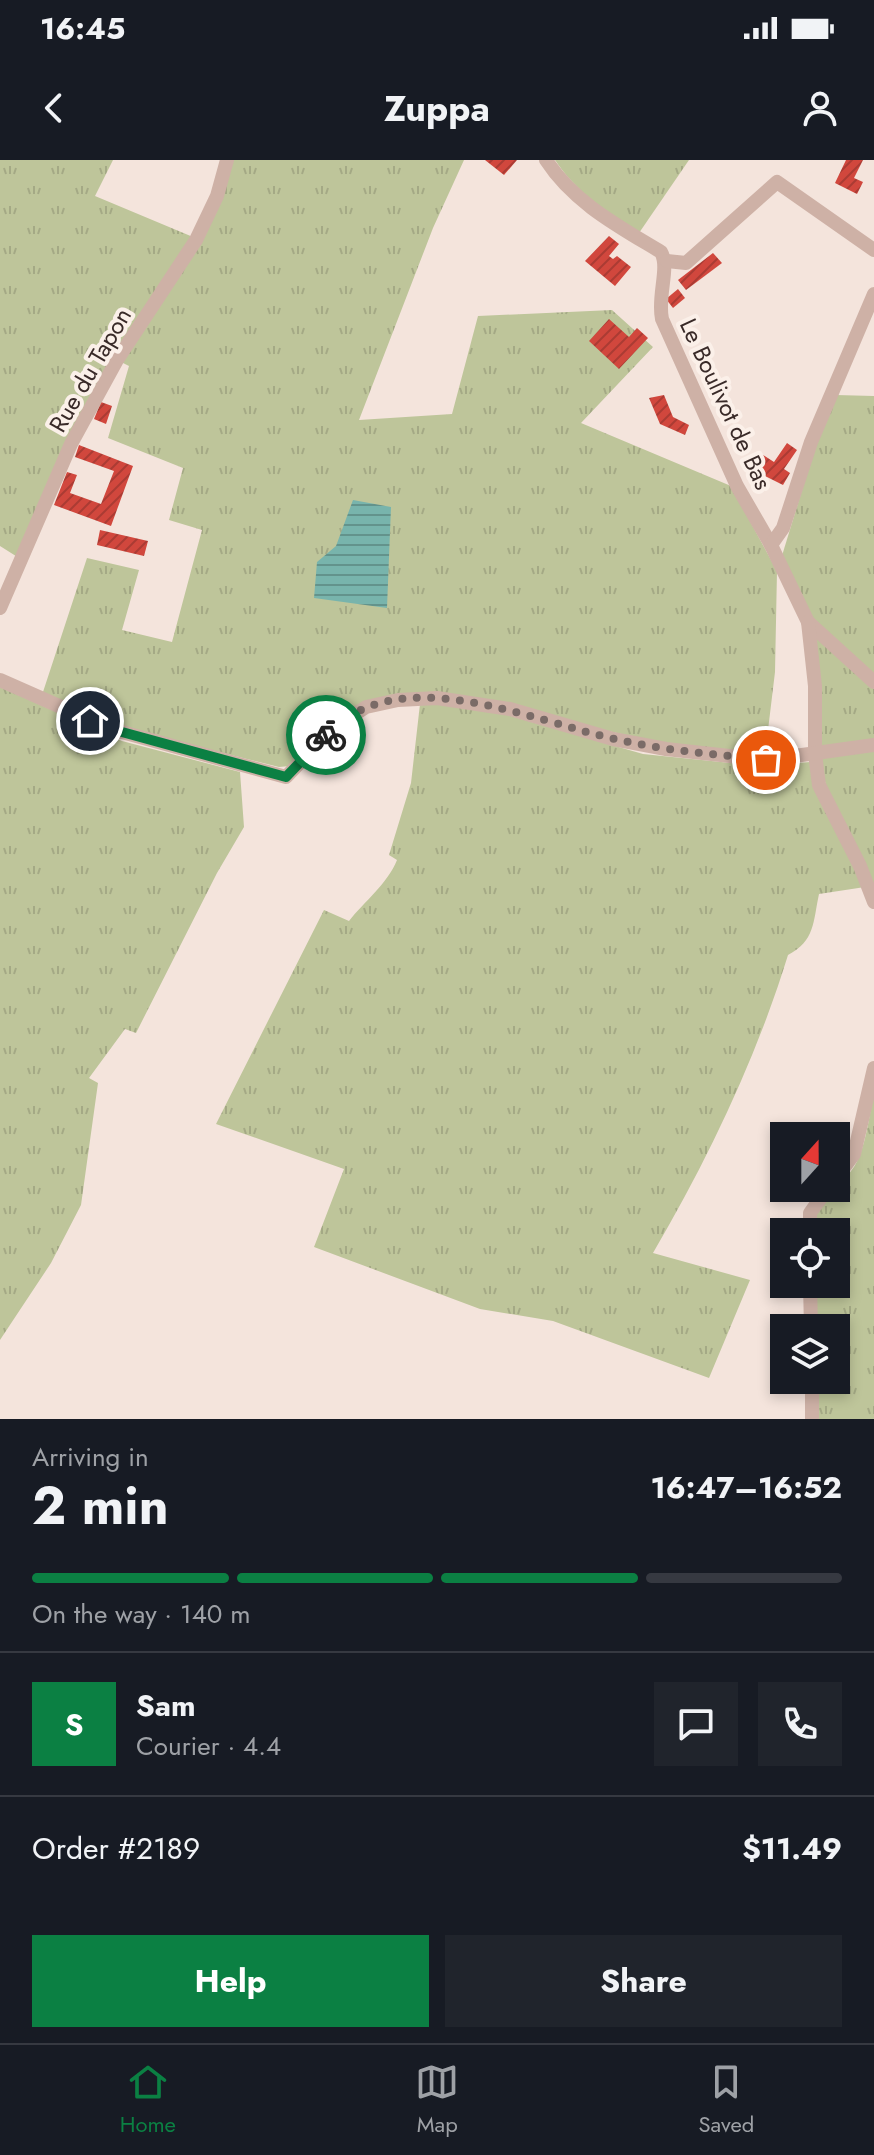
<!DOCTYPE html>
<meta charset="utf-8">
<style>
:root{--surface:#171b24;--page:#20242c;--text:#f1f3f6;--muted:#9ea1a6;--line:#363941;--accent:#0b8043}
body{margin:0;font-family:Jost,sans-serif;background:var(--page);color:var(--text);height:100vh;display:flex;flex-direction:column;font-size:30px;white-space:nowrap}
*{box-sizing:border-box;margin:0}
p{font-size:26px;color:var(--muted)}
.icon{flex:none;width:44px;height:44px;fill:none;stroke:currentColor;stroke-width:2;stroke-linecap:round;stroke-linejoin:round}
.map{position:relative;height:1259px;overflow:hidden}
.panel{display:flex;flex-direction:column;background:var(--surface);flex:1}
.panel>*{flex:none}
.needle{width:52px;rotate:21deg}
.buttons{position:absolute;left:770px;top:962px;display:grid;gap:16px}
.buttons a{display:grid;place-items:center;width:80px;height:80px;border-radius:0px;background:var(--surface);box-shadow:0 4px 12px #0003;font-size:40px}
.pin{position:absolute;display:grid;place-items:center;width:68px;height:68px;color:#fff;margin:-34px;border:4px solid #fff;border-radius:50%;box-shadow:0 2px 8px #0007}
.courier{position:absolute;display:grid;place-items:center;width:80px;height:80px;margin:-40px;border:6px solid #0b8043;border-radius:50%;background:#fff;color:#222;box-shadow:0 2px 10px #0007}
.overview em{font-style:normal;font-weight:700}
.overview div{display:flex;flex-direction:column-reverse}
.overview{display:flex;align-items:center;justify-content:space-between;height:136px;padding:0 32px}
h1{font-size:52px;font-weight:700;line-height:60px}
.bar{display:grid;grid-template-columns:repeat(4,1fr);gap:12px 8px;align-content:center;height:96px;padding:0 32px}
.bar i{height:10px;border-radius:6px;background:var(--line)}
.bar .on{background:var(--accent)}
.bar p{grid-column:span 4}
.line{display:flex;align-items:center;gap:20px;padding:0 32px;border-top:2px solid var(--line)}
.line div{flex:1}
.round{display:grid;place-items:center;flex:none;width:84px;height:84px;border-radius:0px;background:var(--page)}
.primary-button{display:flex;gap:16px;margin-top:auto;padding:16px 32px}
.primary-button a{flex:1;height:92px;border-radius:0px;background:var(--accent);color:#fff;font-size:32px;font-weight:700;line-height:92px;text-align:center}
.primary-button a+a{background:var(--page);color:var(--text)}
.status{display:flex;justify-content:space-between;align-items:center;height:56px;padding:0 40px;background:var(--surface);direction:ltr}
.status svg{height:22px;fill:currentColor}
header{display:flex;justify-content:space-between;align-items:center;height:104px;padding:0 32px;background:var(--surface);font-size:36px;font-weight:700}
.tab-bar{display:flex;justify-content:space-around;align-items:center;height:112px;border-top:2px solid var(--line);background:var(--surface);font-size:22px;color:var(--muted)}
.tab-bar a{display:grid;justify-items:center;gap:4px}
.tab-bar .on{color:var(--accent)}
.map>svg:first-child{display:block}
.grass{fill:url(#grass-tufts)}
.water{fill:url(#water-rules)}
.building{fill:url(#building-hatch)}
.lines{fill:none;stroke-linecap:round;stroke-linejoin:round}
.street{stroke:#ceb1a6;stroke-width:14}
.done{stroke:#7a6b67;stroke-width:8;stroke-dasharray:0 14.4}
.route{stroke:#0b8043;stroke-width:10}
.labels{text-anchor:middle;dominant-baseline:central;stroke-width:8;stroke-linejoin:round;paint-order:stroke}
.street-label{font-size:24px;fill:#392a28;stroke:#fbf0e9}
</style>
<div class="status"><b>16:45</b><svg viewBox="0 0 49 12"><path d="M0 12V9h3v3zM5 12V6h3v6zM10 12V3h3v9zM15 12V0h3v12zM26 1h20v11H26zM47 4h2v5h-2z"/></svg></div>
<header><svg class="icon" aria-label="back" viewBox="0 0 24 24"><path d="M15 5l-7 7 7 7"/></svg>Zuppa<svg class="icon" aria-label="person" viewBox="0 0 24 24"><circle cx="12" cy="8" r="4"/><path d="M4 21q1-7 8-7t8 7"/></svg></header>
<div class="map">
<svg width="874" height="1259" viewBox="0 0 874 1259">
<defs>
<pattern id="grass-tufts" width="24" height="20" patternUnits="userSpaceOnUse" patternTransform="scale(2)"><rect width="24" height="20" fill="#bec59a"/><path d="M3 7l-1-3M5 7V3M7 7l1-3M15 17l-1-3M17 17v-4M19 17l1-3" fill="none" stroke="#a4a985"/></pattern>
<pattern id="water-rules" width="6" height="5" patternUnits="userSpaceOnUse" patternTransform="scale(2)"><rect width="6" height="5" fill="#78b4ac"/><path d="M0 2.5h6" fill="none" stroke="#63938c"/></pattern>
<pattern id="building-hatch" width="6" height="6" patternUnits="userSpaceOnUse" patternTransform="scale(2)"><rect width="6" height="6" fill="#d1473d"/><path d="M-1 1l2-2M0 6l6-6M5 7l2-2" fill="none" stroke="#ab3b33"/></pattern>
</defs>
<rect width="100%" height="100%" fill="#f4e4dc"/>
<!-- grass -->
<g class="grass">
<path d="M0,0h113l-18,36 98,41 -40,61 -134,260 -19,-12z"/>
<path d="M230,0h234l-31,68 -74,192 93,-6 26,-98 134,-6 41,37 -72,76 150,63 46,85 -2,101 -10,83 -103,-12 -63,-14 -100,-28 -139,3 -31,17 -39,45 -11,1 -143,-36 -94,-36 45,-137 52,12 -17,60 50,12 30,-112 -33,-10 14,-52 -75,-30 21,-72 -8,-4 86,-132z"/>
<path d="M555,0h134l-50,73c-32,-20 -63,-41 -84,-73z"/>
<path d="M836,235l38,1v281l-61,-59 -32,-59 35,-115z"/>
<path d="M812,470l62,59v52l-56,9z"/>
<path d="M0,527l122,54 118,31 4,55 -27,46 -81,160 -11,-4 -36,49 9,5 -17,122 -30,58 -51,77z"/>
<path d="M420,544l41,2 43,8 139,40 117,12 50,-4 55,125 -46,7c-6,28 -4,47 -31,61 -32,104 -80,204 -135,298l97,27 -41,98 -156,-57 -73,-12 -166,-62 30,-78 -128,-45 108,-214 25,11c15,-19 39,-38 48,-61l-8,-5 22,-72z"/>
<path d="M874,590v137l-48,-100 -5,-29z"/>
<path d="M874,935v324h-56v-39h18v-52h-19l-1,-44h20v-52h-22c-2,-32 35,-48 45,-75 8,-19 10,-42 15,-62z"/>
</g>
<!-- water -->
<path class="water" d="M353,340l38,7 -4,101 -73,-10 3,-36 19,-16z"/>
<!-- building -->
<g class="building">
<path d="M485,0h32l-13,15z"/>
<path d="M846,0h17l-9,18 9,4 -6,12 -22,-11z"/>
<path d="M609,76l10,8 -10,12 4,3 4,-3 14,11 -16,19 -30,-25z"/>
<path d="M713,93l9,10 -36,27 -8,-10z"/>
<path d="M678,129l7,9 -12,10 -7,-9z"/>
<path d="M609,159l20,18 8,-9 11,10 -29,31 -30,-28z"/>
<path d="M664,235l9,22 16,8 -4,10 -25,-11 -11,-26z"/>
<path d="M101,242l11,4 -6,18 -12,-5z"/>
<path d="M787,283l10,7 -13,19 6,4 -7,12 -20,-10 2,-2 -12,-8 7,-12 14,9z"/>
<path d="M79,285l54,21 -22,60 -57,-21 13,-33 10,3 -7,18 31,11 13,-33 -39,-14z"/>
<path d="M100,370l48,11 -4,15 -47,-11z"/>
</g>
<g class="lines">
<!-- street -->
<g class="street">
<path d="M546,0c28,43 72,66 115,92 9,16 -4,44 1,67l75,167 34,59 37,77 66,60"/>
<path d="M667,101l19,2 91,-81 97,68"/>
<path d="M771,385l12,-17 28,-86 63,-148"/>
<path d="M0,448l71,-164 46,-84 79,-120 21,-44 10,-36"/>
<path d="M808,462l7,64v68l4,31 41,81 14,36"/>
<path d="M0,520l111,49 175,48 45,-47 35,-23 32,-7 39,-2 73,11 103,30 53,10 100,11 108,-15"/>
<path d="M836,1018l18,-24 20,-86"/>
<path d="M810,1072v-19l18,-25"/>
<path d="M810,1124l1,44"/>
<path d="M812,1220v39"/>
</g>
</g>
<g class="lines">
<!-- done -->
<path class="done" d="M326,575c73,-77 205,-14 289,4 50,12 101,15 151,21"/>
<!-- route -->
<path class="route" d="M90,561l21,8 175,48 40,-42"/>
</g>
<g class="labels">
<!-- street labels -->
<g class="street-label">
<text transform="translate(90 210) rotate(-60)">Rue du Tapon</text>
<text transform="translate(726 244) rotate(65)">Le Boulivot de Bas</text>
</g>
</g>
</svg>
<div class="buttons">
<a><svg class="needle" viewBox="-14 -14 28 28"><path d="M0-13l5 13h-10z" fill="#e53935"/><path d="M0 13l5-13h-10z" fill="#9ea1a6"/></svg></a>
<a><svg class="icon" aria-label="locate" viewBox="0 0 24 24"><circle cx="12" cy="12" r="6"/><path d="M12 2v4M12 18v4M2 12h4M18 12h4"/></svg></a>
<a><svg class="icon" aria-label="layers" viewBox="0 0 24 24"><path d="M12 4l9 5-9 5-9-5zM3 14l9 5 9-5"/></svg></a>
</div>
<div class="pin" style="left:766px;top:600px;background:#ea580c"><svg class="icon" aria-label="bag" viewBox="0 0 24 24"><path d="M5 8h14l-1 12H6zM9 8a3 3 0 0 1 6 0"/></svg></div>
<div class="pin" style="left:90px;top:561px;background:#1f2937"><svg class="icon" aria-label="home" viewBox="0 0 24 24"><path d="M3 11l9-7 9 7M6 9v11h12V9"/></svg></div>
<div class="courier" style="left:326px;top:575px"><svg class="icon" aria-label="bike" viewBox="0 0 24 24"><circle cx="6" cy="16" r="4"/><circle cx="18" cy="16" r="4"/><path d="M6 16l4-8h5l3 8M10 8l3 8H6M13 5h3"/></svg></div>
</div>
<section class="panel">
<div class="overview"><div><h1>2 min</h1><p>Arriving in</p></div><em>16:47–16:52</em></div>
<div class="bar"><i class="on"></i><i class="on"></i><i class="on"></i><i></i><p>On the way · 140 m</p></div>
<div class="line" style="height:144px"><b class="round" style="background:var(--accent);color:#fff">S</b><div><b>Sam</b><p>Courier · 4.4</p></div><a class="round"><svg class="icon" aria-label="chat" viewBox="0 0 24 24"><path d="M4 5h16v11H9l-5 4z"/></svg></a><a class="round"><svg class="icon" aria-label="phone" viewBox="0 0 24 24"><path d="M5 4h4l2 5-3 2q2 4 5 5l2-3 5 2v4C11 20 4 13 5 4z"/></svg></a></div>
<div class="line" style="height:104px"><div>Order #2189</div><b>$11.49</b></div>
<div class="primary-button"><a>Help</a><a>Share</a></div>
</section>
<nav class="tab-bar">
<a class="on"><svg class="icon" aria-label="home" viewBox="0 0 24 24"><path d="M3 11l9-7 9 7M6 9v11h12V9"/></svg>Home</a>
<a><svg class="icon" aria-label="map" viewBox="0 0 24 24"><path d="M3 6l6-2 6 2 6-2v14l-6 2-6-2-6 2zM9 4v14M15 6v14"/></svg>Map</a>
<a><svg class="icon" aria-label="saved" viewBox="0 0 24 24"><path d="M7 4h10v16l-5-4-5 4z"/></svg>Saved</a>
</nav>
